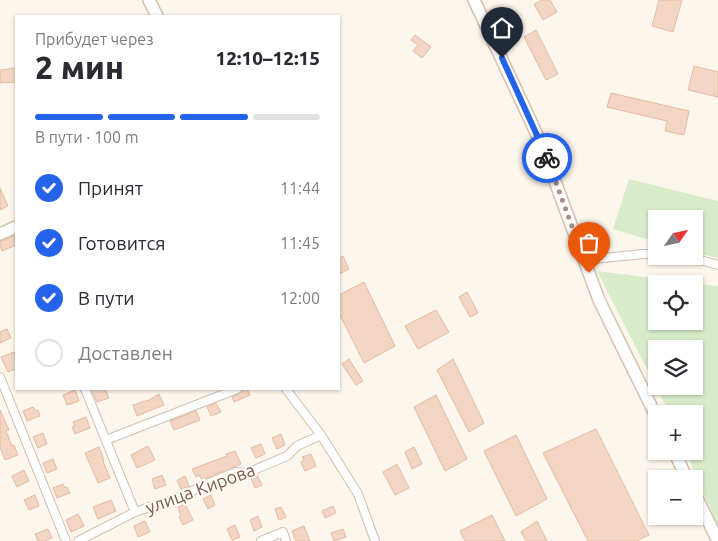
<!DOCTYPE html>
<html lang="ru">
<meta charset="utf-8">
<style>
:root{--surface:#fff;--page:#f7f7f7;--text:#2b2b33;--muted:#7c7c81;--line:#e1e1e2;--accent:#2563eb}
body{margin:0;font-family:Ubuntu,sans-serif;background:var(--page);color:var(--text);height:100vh;display:flex;flex-direction:column;font-size:19px;white-space:nowrap}
*{box-sizing:border-box;margin:0}
p{font-size:16px;color:var(--muted)}
.icon{flex:none;width:28px;height:28px;fill:none;stroke:currentColor;stroke-width:2;stroke-linecap:round;stroke-linejoin:round}
.map{position:relative;flex:1;overflow:hidden}
.side{position:absolute;left:15px;top:15px;width:325px;height:375px;display:flex;flex-direction:column;background:var(--surface);border-radius:0px;box-shadow:0 1px 4px #0004}
.side>*{flex:none}
.needle{width:32px;rotate:56deg}
.buttons{position:absolute;left:648px;top:210px;display:grid;gap:10px}
.buttons a{display:grid;place-items:center;width:55px;height:55px;border-radius:0px;background:var(--surface);box-shadow:0 1px 4px #0004;font-size:25px}
.pin{position:absolute;display:grid;place-items:center;width:42px;height:42px;color:#fff;margin:-51px -21px;border-radius:50% 50% 50% 0;rotate:-45deg;box-shadow:0 0 5px #0007}
.pin .icon{rotate:45deg}
.courier{position:absolute;display:grid;place-items:center;width:50px;height:50px;margin:-25px;border:4px solid #2563eb;border-radius:50%;background:#fff;color:#222;box-shadow:0 1px 6px #0007}
.overview em{font-style:normal;font-weight:800}
.overview div{display:flex;flex-direction:column-reverse}
.overview{display:flex;align-items:center;justify-content:space-between;height:85px;padding:0 20px}
h1{font-size:32px;font-weight:800;line-height:38px}
.bar{display:grid;grid-template-columns:repeat(4,1fr);gap:8px 5px;align-content:center;height:60px;padding:0 20px}
.bar i{height:6px;border-radius:4px;background:var(--line)}
.bar .on{background:var(--accent)}
.bar p{grid-column:span 4}
ol{padding:0 20px;list-style:none}
li{display:flex;align-items:center;gap:15px;height:55px}
li p{margin-inline-start:auto}
li .icon{padding:5px;border-radius:50%;background:var(--accent);color:#fff;stroke-width:4}
li:last-child{color:var(--muted)}
li i{width:28px;height:28px;border:2px solid var(--line);border-radius:50%}
.map>svg:first-child{display:block}
.green{fill:#d8ecc9;fill-rule:evenodd}
.building{fill:#f3d5c3;stroke:#e6bba3}
.lines{fill:none;stroke-linecap:round;stroke-linejoin:round}
.street-casing{stroke:#d1beb0;stroke-width:10}
.secondary-casing{stroke:#d6c0b0;stroke-width:14}
.street{stroke:#fff;stroke-width:8}
.secondary{stroke:#fff;stroke-width:11}
.done{stroke:#a89285;stroke-width:5;stroke-dasharray:0 9}
.route{stroke:#2563eb;stroke-width:6}
.labels{text-anchor:middle;dominant-baseline:central;stroke-width:4;stroke-linejoin:round;paint-order:stroke}
.street-label{font-size:18px;fill:#7a5c4d;stroke:#fffaf3}
</style>
<div class="map">
<svg width="718" height="541" viewBox="0 0 718 541">
<rect width="100%" height="100%" fill="#fdf6ec"/>
<!-- green -->
<g class="green">
<path d="M629,179l89,22v57l-24,-6v-33h-38v23l-43,-13z"/>
<path d="M597,271l121,15v241l-32,-76h8v-37h-24zM656,284h38v37h-38zM656,349h38v37h-38z"/>
</g>
<!-- building -->
<g class="building">
<path d="M542,0h8l7,12 -14,8 -9,-16z"/>
<path d="M659,0h23l-9,32 -21,-6z"/>
<path d="M536,30l22,44 -12,6 -22,-43z"/>
<path d="M415,35l16,12 -9,11 -9,-7 5,-6 -7,-5z"/>
<path d="M694,66l24,6v25l-30,-7z"/>
<path d="M16,68v14l-16,1v-13z"/>
<path d="M611,93l78,18 -5,24 -19,-4 2,-10 -60,-14z"/>
<path d="M0,188l8,18 -8,4z"/>
<path d="M14,236l2,9 -14,6 -2,-5v-5z"/>
<path d="M343,256l6,13 -10,5v-15z"/>
<path d="M364,282l31,64 -31,17 -25,-50v-18z"/>
<path d="M467,292l11,21 -8,4 -11,-20z"/>
<path d="M436,310l13,22 -31,17 -13,-23z"/>
<path d="M7,329l4,9 -11,5v-11z"/>
<path d="M14,352l2,4v13l-8,3 -7,-15z"/>
<path d="M349,359l14,22 -7,4 -14,-21z"/>
<path d="M453,359l31,64 -15,9 -32,-62z"/>
<path d="M91,389h14l4,9 -12,4z"/>
<path d="M243,389h4l3,6 -16,7 -2,-5 9,-4z"/>
<path d="M75,390l4,11 -12,4 -4,-10z"/>
<path d="M159,394l5,11 -27,11 -4,-11 16,-5z"/>
<path d="M436,395l31,64 -22,12 -31,-64z"/>
<path d="M216,403l5,9 -10,4 -4,-9z"/>
<path d="M33,407l3,4 2,-1 2,6 -13,5 -4,-10z"/>
<path d="M0,410l9,20 -3,1 6,15 2,-1 4,10 -13,5 -5,-13z"/>
<path d="M196,411l4,9 -26,10 -4,-9z"/>
<path d="M86,417l4,11 -15,6 -3,-7 3,-1 -2,-4z"/>
<path d="M596,429l53,106 -12,6h-49l-45,-88z"/>
<path d="M43,433l4,11 -9,4 -5,-11z"/>
<path d="M281,434l4,11 -8,4 -5,-11z"/>
<path d="M516,435l31,64 -31,17 -32,-65z"/>
<path d="M261,444l4,10 -9,4 -5,-10z"/>
<path d="M148,446l7,14 -18,8 -6,-13z"/>
<path d="M99,447l5,13 -1,1 7,17 -12,5 -13,-30z"/>
<path d="M414,447l8,17 -10,5 -7,-17z"/>
<path d="M235,451l6,13 -39,16 -3,-5 -3,2 -4,-8 35,-13 -1,-2z"/>
<path d="M311,454l5,12 -11,5 -4,-9 3,-2 -2,-3z"/>
<path d="M53,459l4,10 -10,4 -4,-10z"/>
<path d="M397,464l12,24 -14,7 -12,-23z"/>
<path d="M24,470l5,11 -12,6 -5,-11z"/>
<path d="M162,475l4,10 -11,4 -3,-10z"/>
<path d="M257,475l5,10 -7,3 -4,-10z"/>
<path d="M185,476l4,10 -8,3 -4,-9z"/>
<path d="M63,484l2,4 2,-1 3,6 -13,5 -4,-10z"/>
<path d="M35,495l4,11 -10,4 -5,-10z"/>
<path d="M211,495l4,10 -7,4 -5,-10z"/>
<path d="M111,500l5,11 -18,8 -5,-12z"/>
<path d="M185,504l8,16 -10,5 -4,-8 2,-1 -3,-9z"/>
<path d="M333,506l3,7 -11,5 -3,-7z"/>
<path d="M281,507l5,10 -7,3 -4,-11z"/>
<path d="M78,514l6,12 -13,6 -5,-12z"/>
<path d="M492,515l13,26h-40l-5,-10z"/>
<path d="M258,516l4,11 -8,4 -4,-11z"/>
<path d="M145,521l5,11 -12,5 -4,-11z"/>
<path d="M537,521l10,20h-21l-5,-9z"/>
<path d="M235,525l5,12 -8,3 -5,-11z"/>
<path d="M304,526l6,15h-14l-4,-10z"/>
<path d="M48,529l4,9 -7,3h-7l-3,-7z"/>
<path d="M343,529l3,8 -12,4 -3,-8z"/>
</g>
<g class="lines">
<!-- street casing -->
<g class="street-casing">
<g id="street">
<path d="M686,256l32,9"/>
<path d="M584,260l59,-6h13"/>
<path d="M0,377l66,164"/>
<path d="M85,389l50,123"/>
<path d="M286,389l35,46 37,59 17,47"/>
<path d="M106,440l131,-51"/>
<path d="M78,541l57,-29 47,-16 20,-10 34,-14 7,1 11,-3 33,-14 10,-10 24,-11"/>
<path d="M261,541l22,-9 3,9"/>
</g>
</g>
<!-- secondary casing -->
<g class="secondary-casing">
<g id="secondary">
<path d="M149,0l8,16"/>
<path d="M474,0l66,141 59,159 57,116"/>
<path d="M0,234l16,-7"/>
<path d="M674,451l13,28"/>
<path d="M694,492l24,49"/>
</g>
</g>
<!-- street -->
<use href="#street" class="street"/>
<!-- secondary -->
<use href="#secondary" class="secondary"/>
</g>
<g class="lines">
<!-- done -->
<path class="done" d="M547,158l42,115"/>
<!-- route -->
<path class="route" d="M502,58l38,84 7,16"/>
</g>
<g class="labels">
<!-- street labels -->
<g class="street-label">
<text transform="translate(200 488) rotate(-20)">улица Кирова</text>
</g>
</g>
</svg>
<div class="buttons">
<a><svg class="needle" viewBox="-14 -14 28 28"><path d="M0-13l5 13h-10z" fill="#e53935"/><path d="M0 13l5-13h-10z" fill="#7c7c81"/></svg></a>
<a><svg class="icon" aria-label="locate" viewBox="0 0 24 24"><circle cx="12" cy="12" r="6"/><path d="M12 2v4M12 18v4M2 12h4M18 12h4"/></svg></a>
<a><svg class="icon" aria-label="layers" viewBox="0 0 24 24"><path d="M12 4l9 5-9 5-9-5zM3 14l9 5 9-5"/></svg></a>
<a>+</a>
<a>−</a>
</div>
<div class="pin" style="left:589px;top:273px;background:#ea580c"><svg class="icon" aria-label="bag" viewBox="0 0 24 24"><path d="M5 8h14l-1 12H6zM9 8a3 3 0 0 1 6 0"/></svg></div>
<div class="pin" style="left:502px;top:58px;background:#1f2937"><svg class="icon" aria-label="home" viewBox="0 0 24 24"><path d="M3 11l9-7 9 7M6 9v11h12V9"/></svg></div>
<div class="courier" style="left:547px;top:158px"><svg class="icon" aria-label="bike" viewBox="0 0 24 24"><circle cx="6" cy="16" r="4"/><circle cx="18" cy="16" r="4"/><path d="M6 16l4-8h5l3 8M10 8l3 8H6M13 5h3"/></svg></div>
<section class="side">
<div class="overview"><div><h1>2 мин</h1><p>Прибудет через</p></div><em>12:10–12:15</em></div>
<div class="bar"><i class="on"></i><i class="on"></i><i class="on"></i><i></i><p>В пути · 100 m</p></div>
<ol>
<li><svg class="icon" aria-label="check" viewBox="0 0 24 24"><path d="M5 12l5 5 9-10"/></svg>Принят<p>11:44</p></li>
<li><svg class="icon" aria-label="check" viewBox="0 0 24 24"><path d="M5 12l5 5 9-10"/></svg>Готовится<p>11:45</p></li>
<li><svg class="icon" aria-label="check" viewBox="0 0 24 24"><path d="M5 12l5 5 9-10"/></svg>В пути<p>12:00</p></li>
<li><i></i>Доставлен</li>
</ol>
</section>
</div>
